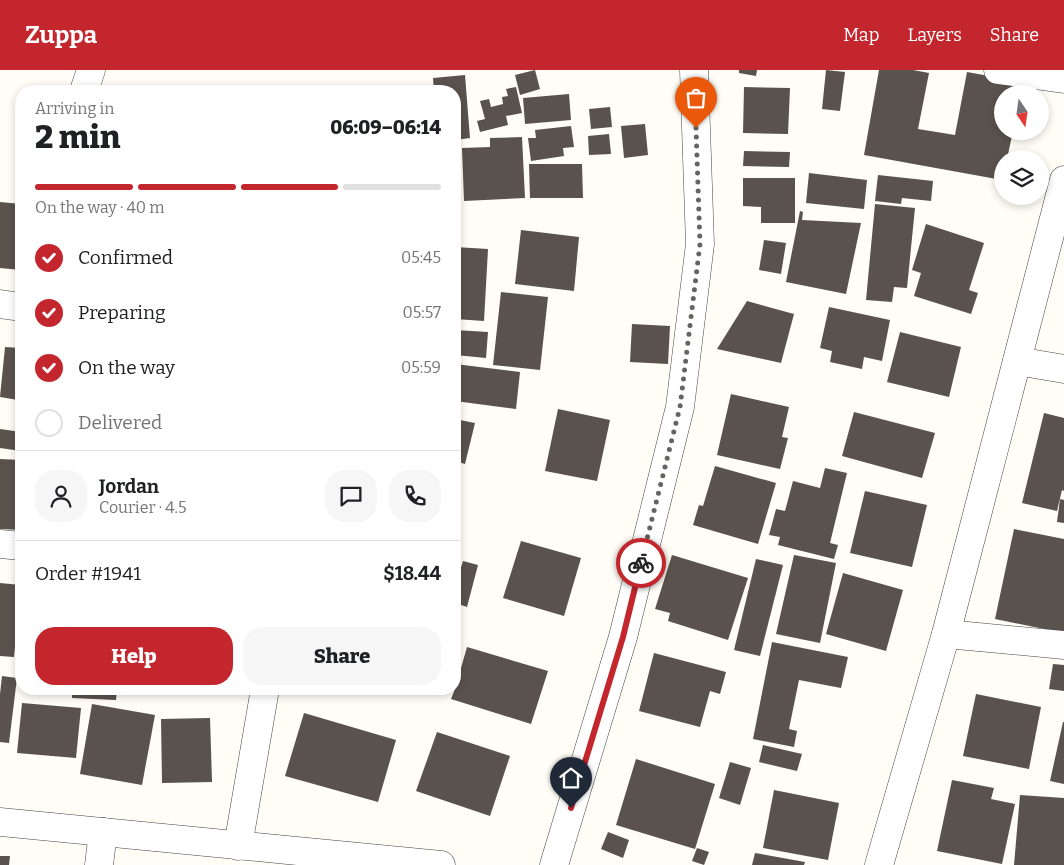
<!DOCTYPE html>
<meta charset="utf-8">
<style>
:root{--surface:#fff;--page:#f6f6f6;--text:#202124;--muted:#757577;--line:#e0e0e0;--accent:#c4262e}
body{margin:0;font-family:Bitter,serif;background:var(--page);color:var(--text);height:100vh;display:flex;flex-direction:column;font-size:19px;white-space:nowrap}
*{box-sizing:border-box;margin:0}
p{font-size:16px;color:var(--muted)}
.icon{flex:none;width:28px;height:28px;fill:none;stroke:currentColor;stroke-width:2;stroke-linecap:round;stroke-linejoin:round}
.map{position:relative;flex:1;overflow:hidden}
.sheet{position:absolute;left:15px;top:15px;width:446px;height:610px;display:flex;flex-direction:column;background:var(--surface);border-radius:20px;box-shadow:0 2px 8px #0003}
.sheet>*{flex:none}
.needle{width:32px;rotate:167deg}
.buttons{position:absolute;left:994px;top:15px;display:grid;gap:10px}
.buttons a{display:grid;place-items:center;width:55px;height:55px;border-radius:50%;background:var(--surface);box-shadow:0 2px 8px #0003;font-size:25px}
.pin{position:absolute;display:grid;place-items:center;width:42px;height:42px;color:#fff;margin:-51px -21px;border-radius:50% 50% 50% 0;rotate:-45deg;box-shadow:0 0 5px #0007}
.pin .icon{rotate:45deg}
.courier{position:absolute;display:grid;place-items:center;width:50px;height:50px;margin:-25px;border:4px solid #c4262e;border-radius:50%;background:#fff;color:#222;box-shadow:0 1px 6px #0007}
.summary em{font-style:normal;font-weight:800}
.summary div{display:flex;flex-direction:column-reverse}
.summary{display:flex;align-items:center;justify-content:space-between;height:85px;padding:0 20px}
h1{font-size:32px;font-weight:800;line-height:38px}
.bar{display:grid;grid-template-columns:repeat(4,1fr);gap:8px 5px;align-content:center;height:60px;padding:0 20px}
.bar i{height:6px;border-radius:4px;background:var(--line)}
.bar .selected{background:var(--accent)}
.bar p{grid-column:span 4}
.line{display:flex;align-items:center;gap:12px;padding:0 20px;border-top:1px solid var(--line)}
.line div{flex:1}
.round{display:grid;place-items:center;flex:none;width:52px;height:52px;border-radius:20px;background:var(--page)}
ol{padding:0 20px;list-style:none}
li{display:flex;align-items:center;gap:15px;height:55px}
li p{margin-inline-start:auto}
li .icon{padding:5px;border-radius:50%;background:var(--accent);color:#fff;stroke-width:4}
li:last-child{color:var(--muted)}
li i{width:28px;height:28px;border:2px solid var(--line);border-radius:50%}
.action{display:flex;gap:10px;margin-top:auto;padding:10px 20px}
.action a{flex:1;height:58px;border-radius:20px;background:var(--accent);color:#fff;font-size:20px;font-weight:800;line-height:58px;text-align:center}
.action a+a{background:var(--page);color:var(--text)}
header{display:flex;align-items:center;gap:30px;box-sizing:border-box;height:70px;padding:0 25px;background:var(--accent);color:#fff}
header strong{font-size:24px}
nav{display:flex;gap:28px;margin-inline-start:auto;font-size:18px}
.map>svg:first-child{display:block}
.building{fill:#5a524d}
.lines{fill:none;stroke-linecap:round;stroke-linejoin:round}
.minor-casing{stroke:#444;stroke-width:29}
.minor{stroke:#fff;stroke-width:28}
.done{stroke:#646461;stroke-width:5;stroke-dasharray:0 9}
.route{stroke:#c4262e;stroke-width:6}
</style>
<header>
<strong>Zuppa</strong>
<nav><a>Map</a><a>Layers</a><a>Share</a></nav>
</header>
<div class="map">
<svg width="1064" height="795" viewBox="0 0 1064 795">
<rect width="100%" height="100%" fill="#fffdf5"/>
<!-- building -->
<g class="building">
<path d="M535,0l5,19 -20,6 -5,-20z"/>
<path d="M739,0h18l-1,6 -17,-3z"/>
<path d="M826,0l19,2 -5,39 -18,-2z"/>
<path d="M879,0h34l16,3 -11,56 37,6 12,-63 55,10 -2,12h-18v37h11l-6,28h-5v21l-138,-25z"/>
<path d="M465,5l5,63 -15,2v-49h-21l-1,-13z"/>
<path d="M516,17l6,26 -16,3 2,9 -28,7 -3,-11 8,-2 -5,-18 9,-2 2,8 12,-3 -1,-7 6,-1 -2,-7z"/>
<path d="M744,17l46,1 -2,46 -45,-1z"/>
<path d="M569,24l2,26 -46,4 -2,-26z"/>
<path d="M610,37l2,20 -21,2 -2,-20z"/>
<path d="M645,54l3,31 -24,3 -3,-32z"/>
<path d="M571,56l3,21 -11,1 1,8 -33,5 -3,-23h8l-1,-8z"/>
<path d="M609,64l2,20 -22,1 -1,-19z"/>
<path d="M522,67l3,61 -61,3 -2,-53 28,-1v-9z"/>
<path d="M744,81l46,1 -1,15 -46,-1z"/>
<path d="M529,94h53l1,34h-53z"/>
<path d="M809,103l58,7 -3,29 -58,-6z"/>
<path d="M878,105l55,6 -2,20 -29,-3 -1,6 -26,-3z"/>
<path d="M743,108h52v45h-34v-16l-18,-1z"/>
<path d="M0,132l21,2v66l-21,-2z"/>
<path d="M875,134l40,4 -8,80 -13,-1 -2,15 -26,-2z"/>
<path d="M800,141l3,1 -1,8 59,3 -15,71 -60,-12z"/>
<path d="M926,154l58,19 -15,47 9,3 -7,21 -57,-18 7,-23 -9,-3z"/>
<path d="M521,160l58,7 -5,54 -59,-7z"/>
<path d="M764,170l22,3 -5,31 -22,-4z"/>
<path d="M455,177l33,2 -4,72 -29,-2z"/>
<path d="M501,222l47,5 -8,73 -47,-5z"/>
<path d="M747,231l47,13 -13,49 -64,-14z"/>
<path d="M829,237l61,13 -8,41 -18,-4 -2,12 -32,-7 2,-11 -12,-3z"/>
<path d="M632,254l38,2 -2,38 -38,-2z"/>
<path d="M455,260l33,2 -2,26 -31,-3z"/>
<path d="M900,262l61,15 -12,50 -62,-15z"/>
<path d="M5,277l16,1v26l-3,26 -18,-3z"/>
<path d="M455,294l65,8 -4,37 -61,-8z"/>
<path d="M731,324l58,13 -7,30 6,1 -8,31 -63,-14z"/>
<path d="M558,339l52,11 -13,61 -52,-10z"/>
<path d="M854,342l81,21 -13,45 -80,-22z"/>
<path d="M1044,343l20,5v73l-2,-1 -5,21 -35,-8z"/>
<path d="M455,349l20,4 -10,41 -10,-3z"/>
<path d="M0,359l21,3v19l-21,-3z"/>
<path d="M0,389l21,1v70l-21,-1z"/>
<path d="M715,396l61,17 -18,61 -65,-19 6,-20 4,1z"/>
<path d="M825,398l22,5 -17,70 8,2 -4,14 -56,-14 2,-8 -11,-2 7,-26 9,2 8,-30 27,7z"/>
<path d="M455,415h4l-2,15h-2z"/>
<path d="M865,421l62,14 -15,62 -62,-14z"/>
<path d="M1060,429l4,1v23l-7,-1z"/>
<path d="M1014,459l50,10v94l-69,-14z"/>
<path d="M521,471l60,17 -17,58 -61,-18z"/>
<path d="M672,485l76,23 -20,62 -60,-19 2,-8 -15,-4z"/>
<path d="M794,485l42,8 -16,80 -44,-9z"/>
<path d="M756,489l27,6 -23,91 -26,-6z"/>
<path d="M463,491l15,4 -11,42 -12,-4v-17z"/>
<path d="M843,503l60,17 -17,61 -60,-17z"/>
<path d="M0,513l21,2 -7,72 -14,-1z"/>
<path d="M772,572l76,15 -7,31 -42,-8 -10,49 8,2 -3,16 -41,-8z"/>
<path d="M467,577l81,24 -17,53 -80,-25 4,-10z"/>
<path d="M654,583l72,19 -6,22 -10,-3 -10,36 -61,-16z"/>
<path d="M1053,594l11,1v26l-15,-2z"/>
<path d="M2,606l15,2 -8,65 -9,-1v-48z"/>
<path d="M72,619h45l-1,11 -44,-2z"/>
<path d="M165,619h63v4l-63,-3z"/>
<path d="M976,624l65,13 -12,62 -66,-13z"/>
<path d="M22,633l59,5 -5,50 -59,-5z"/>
<path d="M92,634l63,11 -13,70 -62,-11z"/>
<path d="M304,643l92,27 -18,62 -93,-26z"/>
<path d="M210,648l2,64 -50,1 -1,-64z"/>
<path d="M1063,652h1v62l-14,-3z"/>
<path d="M437,662l73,24 -20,60 -74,-25z"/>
<path d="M763,675l39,9 -5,17 -38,-9z"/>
<path d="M636,689l79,25 -20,65 -79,-24z"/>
<path d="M730,692l21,6 -11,37 -21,-7z"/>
<path d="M952,710l42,8 -3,11 24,5 -13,60 -65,-13z"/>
<path d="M774,720l65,13 -11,57 -65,-12z"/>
<path d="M1020,725l44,3v67h-50z"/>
<path d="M608,762l21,8 -6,18 -22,-9z"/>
<path d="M697,778l12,4 -5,13 -12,-4z"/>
<path d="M755,783l50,9 -1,3h-52z"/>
<path d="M0,786h10l-1,9h-9z"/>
</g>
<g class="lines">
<!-- minor casing -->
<g class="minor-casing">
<g id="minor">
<path d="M998,0l66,9"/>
<path d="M84,21l7,-21"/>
<path d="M0,234l21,3"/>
<path d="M1017,291l47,8"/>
<path d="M0,474l21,2"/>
<path d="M946,564l118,11"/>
<path d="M0,752l441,43"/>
<path d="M238,776l27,-157"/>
<path d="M99,795l4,-33"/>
<path d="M554,795l69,-228 57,-230 20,-163 -6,-174"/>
<path d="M879,795l67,-231 118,-454"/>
</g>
</g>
<!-- minor -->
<use href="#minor" class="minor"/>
</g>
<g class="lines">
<!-- done -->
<path class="done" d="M641,493l39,-156 20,-163 -4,-116"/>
<!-- route -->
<path class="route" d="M571,738l52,-171 18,-74"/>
</g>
</svg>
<div class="buttons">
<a><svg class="needle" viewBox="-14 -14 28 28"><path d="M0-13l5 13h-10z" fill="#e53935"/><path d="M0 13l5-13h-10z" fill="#757577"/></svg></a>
<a><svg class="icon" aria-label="layers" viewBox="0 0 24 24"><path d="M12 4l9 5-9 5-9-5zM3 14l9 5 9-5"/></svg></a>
</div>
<div class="pin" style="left:696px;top:58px;background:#ea580c"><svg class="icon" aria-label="bag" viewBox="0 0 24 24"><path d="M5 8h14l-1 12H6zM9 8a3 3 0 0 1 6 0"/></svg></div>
<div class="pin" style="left:571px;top:738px;background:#1f2937"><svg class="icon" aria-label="home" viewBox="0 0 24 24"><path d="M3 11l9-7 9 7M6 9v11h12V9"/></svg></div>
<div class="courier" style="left:641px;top:493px"><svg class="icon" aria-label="bike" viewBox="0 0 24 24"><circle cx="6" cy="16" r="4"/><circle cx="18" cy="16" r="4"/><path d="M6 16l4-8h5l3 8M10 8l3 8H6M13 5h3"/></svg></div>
<section class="sheet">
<div class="summary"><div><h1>2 min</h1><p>Arriving in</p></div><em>06:09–06:14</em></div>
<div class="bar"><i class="selected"></i><i class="selected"></i><i class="selected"></i><i></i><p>On the way · 40 m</p></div>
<ol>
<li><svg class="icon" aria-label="check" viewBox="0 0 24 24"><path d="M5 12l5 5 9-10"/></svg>Confirmed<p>05:45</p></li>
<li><svg class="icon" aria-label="check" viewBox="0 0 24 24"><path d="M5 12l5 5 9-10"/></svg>Preparing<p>05:57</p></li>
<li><svg class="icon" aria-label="check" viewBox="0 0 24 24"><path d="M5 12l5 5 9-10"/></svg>On the way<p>05:59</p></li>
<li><i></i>Delivered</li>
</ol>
<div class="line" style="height:90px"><a class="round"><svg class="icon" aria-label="person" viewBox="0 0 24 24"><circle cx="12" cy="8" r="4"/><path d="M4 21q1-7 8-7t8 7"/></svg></a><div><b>Jordan</b><p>Courier · 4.5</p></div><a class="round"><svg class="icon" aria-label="chat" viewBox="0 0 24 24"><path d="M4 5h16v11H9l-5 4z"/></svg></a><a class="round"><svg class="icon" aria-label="phone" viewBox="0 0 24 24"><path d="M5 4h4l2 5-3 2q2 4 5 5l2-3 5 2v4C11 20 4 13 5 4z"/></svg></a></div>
<div class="line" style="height:65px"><div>Order #1941</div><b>$18.44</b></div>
<div class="action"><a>Help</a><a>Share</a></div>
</section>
</div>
